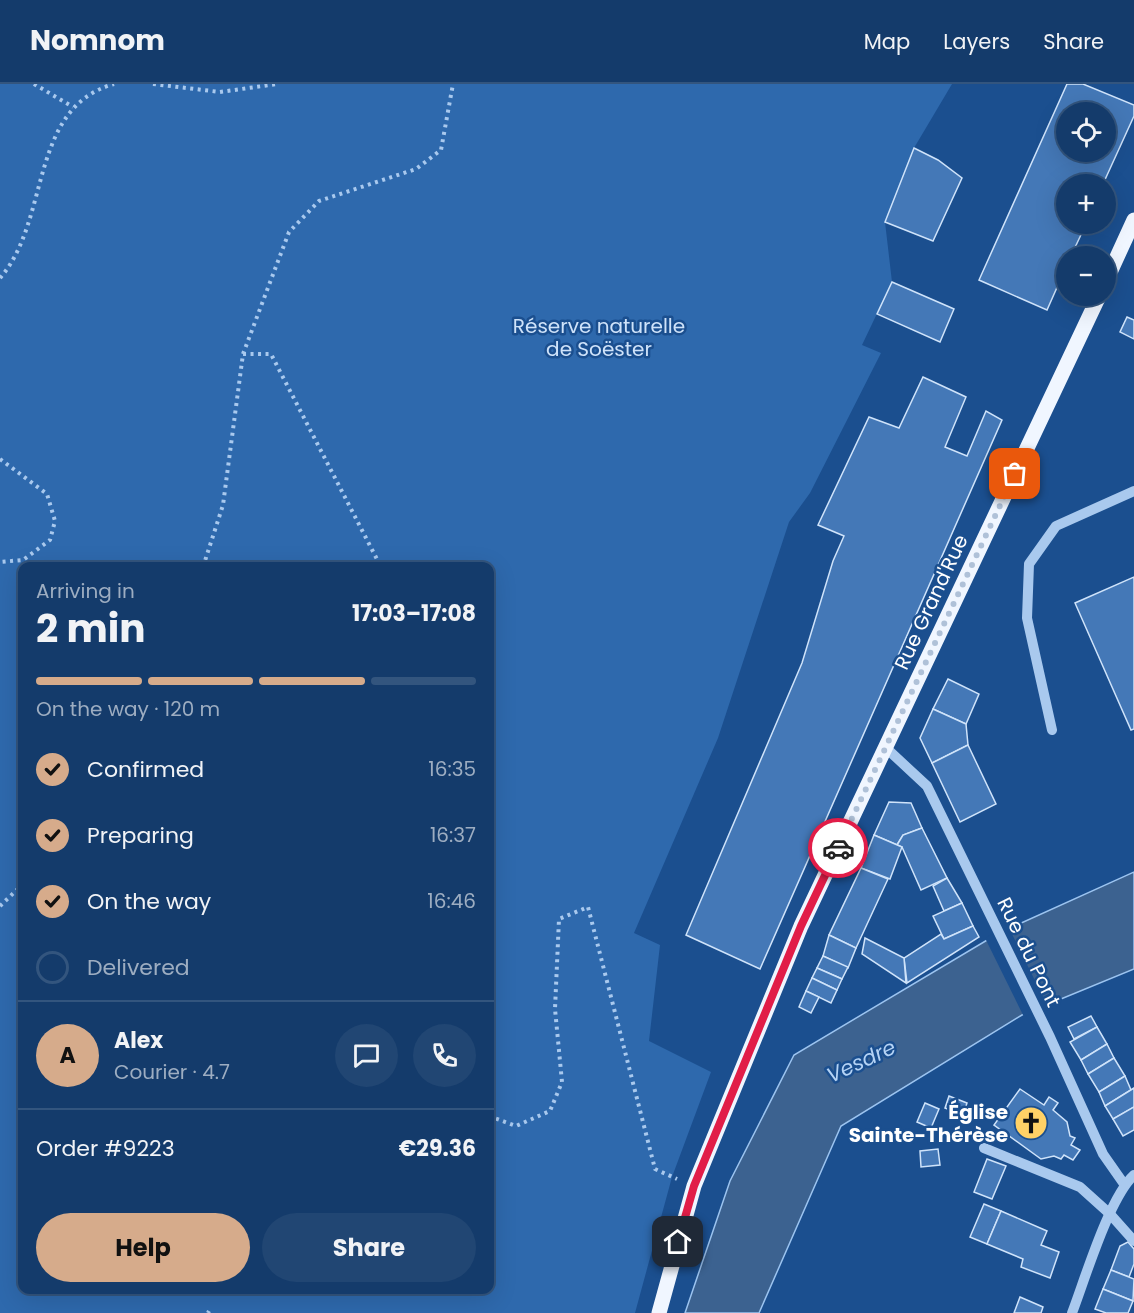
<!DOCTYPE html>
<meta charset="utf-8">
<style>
:root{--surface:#143b6b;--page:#214673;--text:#f1f3f6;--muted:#9dadc1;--line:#33557e;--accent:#d6ab8b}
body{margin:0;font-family:Poppins,sans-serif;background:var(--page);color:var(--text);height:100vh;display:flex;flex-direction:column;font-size:22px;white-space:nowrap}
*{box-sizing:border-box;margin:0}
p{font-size:20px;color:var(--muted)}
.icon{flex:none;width:33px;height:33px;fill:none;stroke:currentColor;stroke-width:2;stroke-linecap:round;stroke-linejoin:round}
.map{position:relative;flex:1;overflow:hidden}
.panel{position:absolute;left:18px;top:478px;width:476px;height:732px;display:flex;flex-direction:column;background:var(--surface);border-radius:12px;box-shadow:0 6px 24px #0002,0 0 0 2px var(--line)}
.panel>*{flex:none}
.fabs{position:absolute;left:1056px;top:18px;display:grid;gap:12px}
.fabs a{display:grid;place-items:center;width:60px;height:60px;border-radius:50%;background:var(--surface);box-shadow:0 6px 24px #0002,0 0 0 2px var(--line);font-size:30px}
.pin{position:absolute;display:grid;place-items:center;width:51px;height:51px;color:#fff;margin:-26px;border-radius:12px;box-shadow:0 3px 9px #0006}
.courier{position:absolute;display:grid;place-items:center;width:60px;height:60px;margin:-30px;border:4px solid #e11d48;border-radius:50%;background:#fff;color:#222;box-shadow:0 2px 8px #0007}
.head em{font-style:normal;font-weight:700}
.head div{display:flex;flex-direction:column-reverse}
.head{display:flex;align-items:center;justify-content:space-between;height:102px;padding:0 18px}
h1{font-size:39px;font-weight:700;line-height:45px}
.bar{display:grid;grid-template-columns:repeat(4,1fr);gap:9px 6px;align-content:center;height:72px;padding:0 18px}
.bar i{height:8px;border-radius:4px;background:var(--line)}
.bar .current{background:var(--accent)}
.bar p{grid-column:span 4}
.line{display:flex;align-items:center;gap:15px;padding:0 18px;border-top:2px solid var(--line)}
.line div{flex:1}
.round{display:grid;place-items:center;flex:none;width:63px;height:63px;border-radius:32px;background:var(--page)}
ol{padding:0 18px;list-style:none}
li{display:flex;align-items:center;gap:18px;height:66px}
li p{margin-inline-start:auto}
li .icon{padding:6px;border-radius:50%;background:var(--accent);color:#111;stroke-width:4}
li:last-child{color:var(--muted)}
li i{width:33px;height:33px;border:3px solid var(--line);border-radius:50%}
.button{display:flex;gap:12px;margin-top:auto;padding:12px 18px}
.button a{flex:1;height:69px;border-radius:36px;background:var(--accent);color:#111;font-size:24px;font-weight:700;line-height:69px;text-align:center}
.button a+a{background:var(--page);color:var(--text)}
header{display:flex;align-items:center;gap:36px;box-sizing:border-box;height:84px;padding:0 30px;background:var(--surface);border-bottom:2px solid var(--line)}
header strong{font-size:28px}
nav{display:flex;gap:33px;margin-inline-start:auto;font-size:21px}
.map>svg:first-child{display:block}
.green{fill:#2e69ad;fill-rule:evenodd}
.water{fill:#3c6290;stroke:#9cc4f0;stroke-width:1.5}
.pier{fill:#1b4f8f}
.building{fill:#4478b7;stroke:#cfe3fa;stroke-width:1.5;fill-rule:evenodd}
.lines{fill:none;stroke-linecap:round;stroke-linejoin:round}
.path{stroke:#a9c9ee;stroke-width:4;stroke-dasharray:3 4.5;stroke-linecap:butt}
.minor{stroke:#a9c9ee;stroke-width:10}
.major{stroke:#f0f6ff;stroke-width:15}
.done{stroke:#afc1d8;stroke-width:6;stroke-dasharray:0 10.8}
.route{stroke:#e11d48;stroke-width:8}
.labels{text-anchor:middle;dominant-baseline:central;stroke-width:5;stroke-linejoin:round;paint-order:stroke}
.park-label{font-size:20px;fill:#cfe3fa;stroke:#1b4f8f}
.street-label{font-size:20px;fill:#fff;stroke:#1b4f8f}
.poi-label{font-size:20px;font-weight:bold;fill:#fff;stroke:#1b4f8f;text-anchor:end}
.water-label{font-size:21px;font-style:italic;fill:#b5d3f5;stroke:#1b4f8f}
</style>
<header>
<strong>Nomnom</strong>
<nav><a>Map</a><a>Layers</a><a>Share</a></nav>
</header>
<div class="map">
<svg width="1134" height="1229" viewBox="0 0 1134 1229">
<rect width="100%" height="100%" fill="#1b4f8f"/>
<!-- green -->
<path class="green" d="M0,0h952l-38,64 -29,74 7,60 -30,63 19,8 -71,140 -21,29 -71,216 -84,195 26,12 -11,96 62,31 -39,105 -37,136h-635zM22,483h467v723h-467z"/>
<!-- water -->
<path class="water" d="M1134,788v97l-112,46 -181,111 -82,187h-74l45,-132 64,-126 205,-122z"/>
<!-- pier -->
<path class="pier" d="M1008,842l40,81 -24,10 -39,-79z"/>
<!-- building -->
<g class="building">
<path d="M1067,0h16l51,21v11l-31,68h-37v40h20l-15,32h-5v11l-19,43 -68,-30zM1066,28h40v40h-40z"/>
<path d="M914,64l24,12 24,18 -29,63 -48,-19z"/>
<path d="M892,198l62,27 -14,33 -63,-28z"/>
<path d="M1127,233l7,3v19l-14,-7z"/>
<path d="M923,293l43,20 -21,50 22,9 19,-45 16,9 -242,549 -74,-34 116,-272 31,-102 11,-25 -26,-11 51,-108 30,11z"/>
<path d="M1134,493v152l-3,1 -56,-127z"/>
<path d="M948,595l31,15 -13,30 -33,-15z"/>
<path d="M933,625l33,15 2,21 -36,18 -12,-25z"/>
<path d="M968,661l28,59 -36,18 -28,-59z"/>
<path d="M889,718l22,1 11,25 -19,7 -6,10 -23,-10z"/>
<path d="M922,744l25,50 -26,12 -19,-43 -5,-2 6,-10z"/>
<path d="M874,751l28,12 -12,32 -29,-11z"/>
<path d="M861,784l27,11 -32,69 -27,-13z"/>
<path d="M947,794l15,25 -18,8 -11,-25z"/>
<path d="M962,819l11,23 -29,13 -11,-23z"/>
<path d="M973,842l6,11 -72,46 -3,-25 37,-24 3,5z"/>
<path d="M829,851l27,13 -8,20 -25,-12z"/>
<path d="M865,854l39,20 2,25 -44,-29z"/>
<path d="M823,872l25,11 -6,12 -25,-11z"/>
<path d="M817,884l25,11 -5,11 -25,-12z"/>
<path d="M812,894l25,12 -6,13 -25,-12z"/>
<path d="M806,907l13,6 -8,16 -12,-6z"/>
<path d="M1091,932l6,11 -23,12 -6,-12z"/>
<path d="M1097,943l10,17 -26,16 -11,-18z"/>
<path d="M1107,960l7,14 -26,16 -7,-14z"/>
<path d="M1114,974l11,18 -26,16 -11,-18z"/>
<path d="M1125,992l6,14 -26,16 -6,-14z"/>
<path d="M1134,1004v19l-21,12 -8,-13z"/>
<path d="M1020,1005l24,16 5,-8 9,6 -5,7 14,12 3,14 5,2 -4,7 9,5 -7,10 -9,-5 -3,4 -7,-3 -13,3 -47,-34z"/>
<path d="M949,1012l18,7 -4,12 -18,-7z"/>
<path d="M925,1019l14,6 -8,19 -14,-6z"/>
<path d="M1134,1023v23l-11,6 -10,-17z"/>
<path d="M938,1065l2,16 -19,2 -1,-16z"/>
<path d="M987,1075l19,7 -14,33 -18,-7z"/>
<path d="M984,1120l17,7 -14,33 -17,-7z"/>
<path d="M1001,1127l46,20 -6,14 18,7 -9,26 -29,-11 2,-8 -36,-15z"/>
<path d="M1128,1158l6,7v15l-5,13 -18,-7 9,-24z"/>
<path d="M1111,1186l23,9 -1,22 -30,-12z"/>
<path d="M1103,1205l30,12 -5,12h-22l-11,-4z"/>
<path d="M1020,1213l23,10 -2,6h-27z"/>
</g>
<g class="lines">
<!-- path -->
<g class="path">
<path d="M34,0l39,23"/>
<path d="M153,0l67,8 57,-8"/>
<path d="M0,194c51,-58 28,-170 114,-194"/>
<path d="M243,270l46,-122 30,-31 97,-32 25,-19 12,-66"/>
<path d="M0,375l47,35 8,27 -5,19 -27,20 -23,2"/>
<path d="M203,483l20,-62 20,-151h28l110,213"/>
<path d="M0,822l22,-21"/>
<path d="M489,1032l27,10 34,-15 12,-29 -7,-73 4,-90 29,-12 67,262 22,10"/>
<path d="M208,1229l1,-2"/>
</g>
<!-- minor -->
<g class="minor">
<path d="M1052,646l-25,-112 2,-54 27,-38 78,-35"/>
<path d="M885,663l42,39 123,251 53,117 21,30"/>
<path d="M984,1064l96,39 30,27 24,27"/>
<path d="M1072,1229c13,-34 37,-115 62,-138"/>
</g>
<!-- major -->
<g class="major">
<path d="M1106,197l28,-61"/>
<path d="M659,1229l35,-127 107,-260 298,-630"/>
</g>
</g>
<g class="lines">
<!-- done -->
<path class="done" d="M838,764l177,-374"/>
<!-- route -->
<path class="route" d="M678,1158l16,-56 107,-260 37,-78"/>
</g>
<!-- icons -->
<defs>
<g id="church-disc" transform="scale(1.725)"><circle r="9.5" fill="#ffd166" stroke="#1b4f8f"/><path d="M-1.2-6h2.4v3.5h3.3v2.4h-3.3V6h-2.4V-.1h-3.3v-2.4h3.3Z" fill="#111"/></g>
</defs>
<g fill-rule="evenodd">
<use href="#church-disc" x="1031" y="1039"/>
</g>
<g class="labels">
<!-- park labels -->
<g class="park-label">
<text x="599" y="242">Réserve naturelle<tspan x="599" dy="23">de Soëster</tspan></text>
</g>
<!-- street labels -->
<g class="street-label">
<text transform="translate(931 518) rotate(-65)">Rue Grand'Rue</text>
<text transform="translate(1029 868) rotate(64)">Rue du Pont</text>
</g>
<!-- poi labels -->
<g class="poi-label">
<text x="1008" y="1028">Église<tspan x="1008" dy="23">Sainte-Thérèse</tspan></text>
</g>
<!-- water labels -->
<g class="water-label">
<text transform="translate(861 977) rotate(-25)">Vesdre</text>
</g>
</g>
</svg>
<div class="fabs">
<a><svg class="icon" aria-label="locate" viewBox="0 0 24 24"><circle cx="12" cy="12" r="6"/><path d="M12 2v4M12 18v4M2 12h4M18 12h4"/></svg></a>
<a>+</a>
<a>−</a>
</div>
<div class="pin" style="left:1015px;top:390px;background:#ea580c"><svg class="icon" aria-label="bag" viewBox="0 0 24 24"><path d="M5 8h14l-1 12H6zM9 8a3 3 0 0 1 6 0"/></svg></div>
<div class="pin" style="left:678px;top:1158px;background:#1f2937"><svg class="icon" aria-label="home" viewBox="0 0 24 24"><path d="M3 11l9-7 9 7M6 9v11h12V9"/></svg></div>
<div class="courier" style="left:838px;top:764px"><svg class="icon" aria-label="car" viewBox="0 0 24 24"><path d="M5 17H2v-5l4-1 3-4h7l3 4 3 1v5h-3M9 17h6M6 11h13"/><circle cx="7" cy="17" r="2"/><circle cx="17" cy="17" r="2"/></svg></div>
<section class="panel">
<div class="head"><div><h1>2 min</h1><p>Arriving in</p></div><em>17:03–17:08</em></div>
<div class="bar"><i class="current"></i><i class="current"></i><i class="current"></i><i></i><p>On the way · 120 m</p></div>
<ol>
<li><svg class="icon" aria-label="check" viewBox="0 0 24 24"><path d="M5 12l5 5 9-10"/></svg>Confirmed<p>16:35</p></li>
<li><svg class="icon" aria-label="check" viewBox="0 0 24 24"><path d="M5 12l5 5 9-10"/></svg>Preparing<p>16:37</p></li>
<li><svg class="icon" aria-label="check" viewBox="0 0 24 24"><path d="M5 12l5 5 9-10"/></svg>On the way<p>16:46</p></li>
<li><i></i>Delivered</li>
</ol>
<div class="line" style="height:108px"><b class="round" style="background:var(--accent);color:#111">A</b><div><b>Alex</b><p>Courier · 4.7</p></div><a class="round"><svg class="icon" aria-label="chat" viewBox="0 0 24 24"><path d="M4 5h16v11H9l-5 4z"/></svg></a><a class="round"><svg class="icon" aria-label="phone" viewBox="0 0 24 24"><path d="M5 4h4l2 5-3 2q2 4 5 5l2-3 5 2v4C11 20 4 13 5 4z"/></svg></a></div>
<div class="line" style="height:78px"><div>Order #9223</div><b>€29.36</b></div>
<div class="button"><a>Help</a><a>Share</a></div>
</section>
</div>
